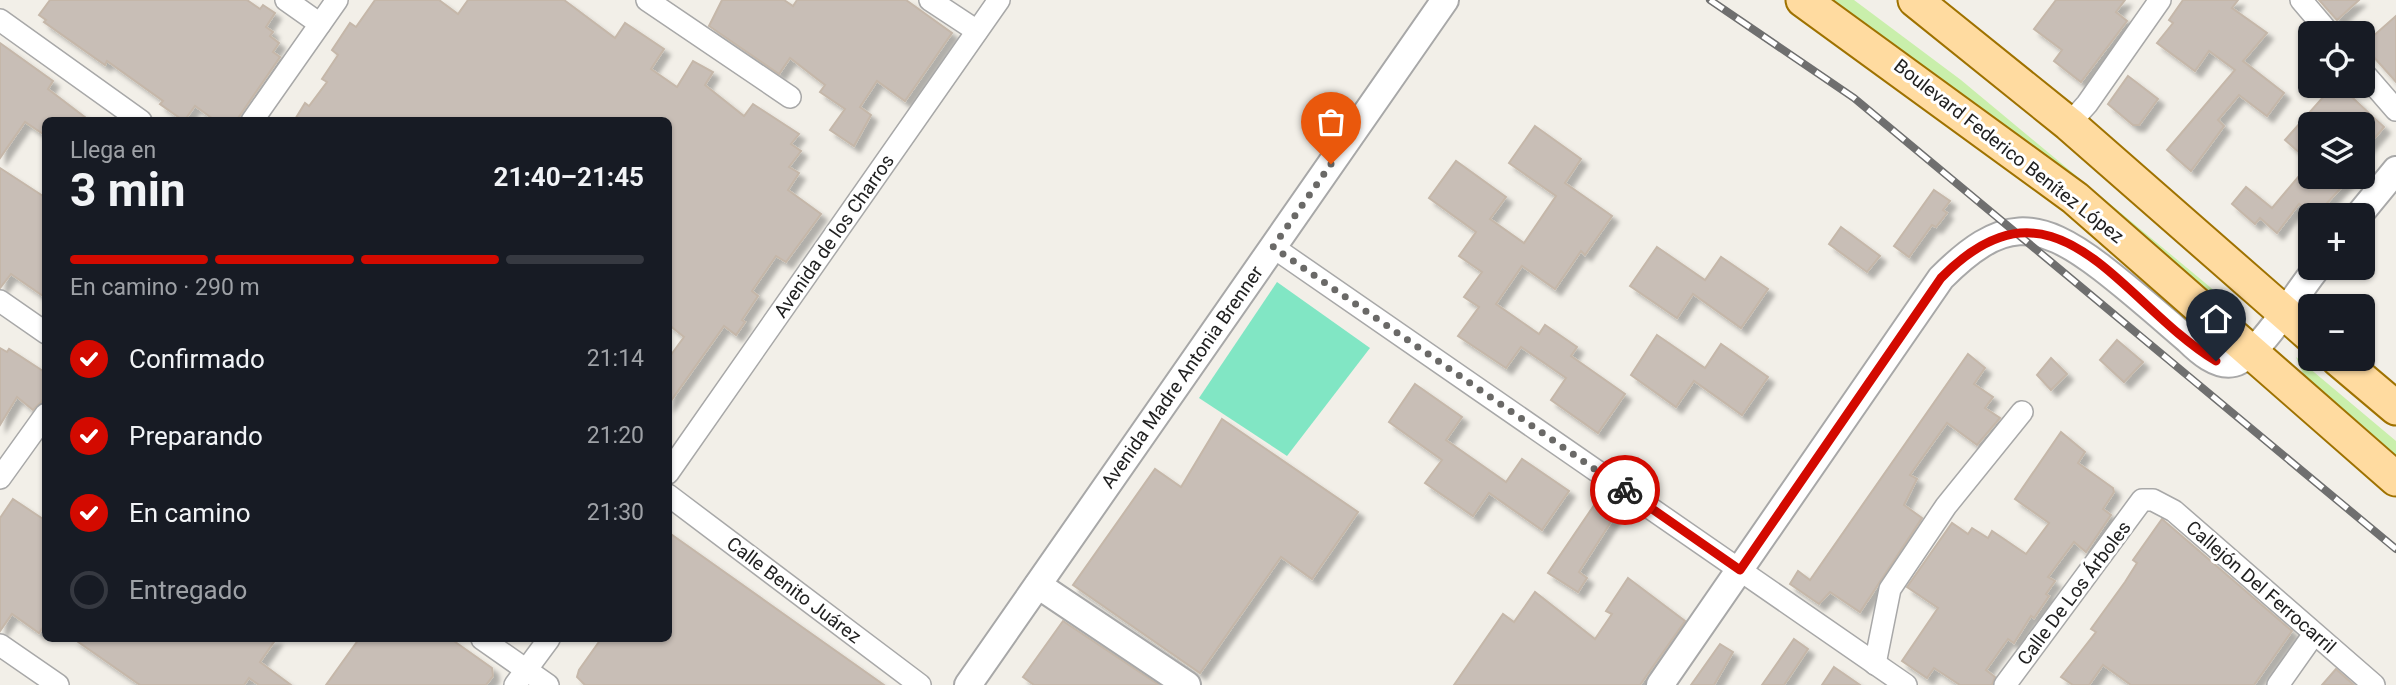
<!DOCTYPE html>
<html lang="es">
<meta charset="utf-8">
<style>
:root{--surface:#171b24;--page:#242831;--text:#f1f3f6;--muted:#9ea1a6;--line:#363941;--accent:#d30a00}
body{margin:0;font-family:Roboto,sans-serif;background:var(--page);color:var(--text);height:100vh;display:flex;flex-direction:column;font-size:26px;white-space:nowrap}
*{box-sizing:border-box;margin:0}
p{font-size:23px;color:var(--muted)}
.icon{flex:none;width:38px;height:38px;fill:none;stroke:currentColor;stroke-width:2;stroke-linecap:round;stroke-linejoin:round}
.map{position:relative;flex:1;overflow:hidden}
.details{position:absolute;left:42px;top:117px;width:630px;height:525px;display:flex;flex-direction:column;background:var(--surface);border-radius:10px;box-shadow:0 2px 5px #0004}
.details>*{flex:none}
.tools{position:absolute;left:2298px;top:21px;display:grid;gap:14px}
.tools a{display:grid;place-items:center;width:77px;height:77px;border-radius:10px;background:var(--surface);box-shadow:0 2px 5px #0004;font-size:35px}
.pin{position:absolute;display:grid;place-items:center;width:60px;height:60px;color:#fff;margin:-72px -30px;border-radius:50% 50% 50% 0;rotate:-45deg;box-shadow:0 0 7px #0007}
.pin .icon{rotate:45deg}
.courier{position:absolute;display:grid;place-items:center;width:70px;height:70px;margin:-35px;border:5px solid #d30a00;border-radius:50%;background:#fff;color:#222;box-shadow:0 2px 9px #0007}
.overview em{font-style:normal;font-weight:700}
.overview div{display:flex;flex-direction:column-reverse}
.overview{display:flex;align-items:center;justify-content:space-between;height:119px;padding:0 28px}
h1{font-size:46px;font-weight:700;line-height:52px}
.bar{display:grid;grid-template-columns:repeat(4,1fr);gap:10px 7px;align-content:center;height:84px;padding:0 28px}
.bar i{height:9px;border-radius:5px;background:var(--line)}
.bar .active{background:var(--accent)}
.bar p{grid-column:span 4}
ol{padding:0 28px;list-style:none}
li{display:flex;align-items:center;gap:21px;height:77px}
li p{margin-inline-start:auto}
li .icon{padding:7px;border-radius:50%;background:var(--accent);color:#fff;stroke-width:4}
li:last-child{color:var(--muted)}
li i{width:38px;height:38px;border:4px solid var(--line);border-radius:50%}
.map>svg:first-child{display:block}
.grass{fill:#c9efab}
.pitch{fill:#81e6c4}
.building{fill:#c8beb6;stroke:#c5b7a9;stroke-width:2;filter:url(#shadow)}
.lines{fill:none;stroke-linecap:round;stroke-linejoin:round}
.minor-casing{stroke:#a8a8a8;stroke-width:24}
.tertiary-casing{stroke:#a8a8a8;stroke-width:30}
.primary-casing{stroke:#9f7200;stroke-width:37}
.minor{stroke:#fff;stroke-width:21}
.tertiary{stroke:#fff;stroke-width:26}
.primary{stroke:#ffdba0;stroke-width:33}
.rail-casing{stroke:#6f6f6f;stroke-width:8}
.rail{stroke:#fff;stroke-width:5;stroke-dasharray:16;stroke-linecap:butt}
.done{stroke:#6a6967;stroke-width:7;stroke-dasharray:0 12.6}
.route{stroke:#d30a00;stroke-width:9}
.labels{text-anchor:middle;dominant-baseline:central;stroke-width:6;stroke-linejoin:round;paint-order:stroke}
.street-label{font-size:19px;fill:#212121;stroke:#fff}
</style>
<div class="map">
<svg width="2396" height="685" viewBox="0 0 2396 685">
<defs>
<filter id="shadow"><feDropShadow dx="6" dy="6" stdDeviation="2" flood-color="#0004"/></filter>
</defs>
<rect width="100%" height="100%" fill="#f2efe8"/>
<!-- grass -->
<g class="grass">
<path d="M1818,0h36l107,80 267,222 -6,9z"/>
<path d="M2296,357l100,84v20c-39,-30 -83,-56 -100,-104z"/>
</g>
<!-- pitch -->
<path class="pitch" d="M1277,282l93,66 -83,108 -88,-58z"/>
<!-- building -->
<g class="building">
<path d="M50,0h197l13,9 3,-4 12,8 -9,14 7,5 -3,4 9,7 -6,9 7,5 -44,64h-20l-21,-15 -11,15 -24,-17 3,-3 -56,-40 -2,4 -61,-43 2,-2 -7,-5z"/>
<path d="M375,0h64l19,14 10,-14h96l51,38 10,-15 39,26 -13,20 26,18 16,-26 20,11 -8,13 39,31 9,-12 46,30 -8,10 10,7 -12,16 10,6 -11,17 33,24 -35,48 -10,-6 -24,35 6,5 -16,24 3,2 -9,13 -12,-9 -56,79v-46l16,-22 -16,-13v-203h-374l11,-18 4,3 18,-24 -5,-3 16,-24 -6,-5 18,-27 6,4z"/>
<path d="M722,0h62l9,6 4,-6h109l46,33 -47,68 -28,-20 -17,26 11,8 -17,31 -24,-16 15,-21 -25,-17 5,-7 -35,-27 -11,16 -70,-48z"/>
<path d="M2056,0h69l-9,12 11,9 -46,61 -27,-21 8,-11 -28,-21z"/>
<path d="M2183,0h55l-6,8 35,25 -24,28 41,32 -17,23 -28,-21 -21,25 6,6 -33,45 -24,-21 68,-80 -26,-19 -14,20 -38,-28 16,-20 -4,-3z"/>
<path d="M2319,0h40l-22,20z"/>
<path d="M2396,16v66l-33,-37z"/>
<path d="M0,43l53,38 -5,8 42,32h-44v15l-21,-14 -25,36z"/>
<path d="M2128,76l30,23 -19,26h-6l-25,-21z"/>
<path d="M2333,86h7l44,41 -22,26v-29h-52v38l-25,-22z"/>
<path d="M1535,126l46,33 -16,24 47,33 -27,39 -4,-4 -26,38 -33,-23 -26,38 43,30 6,-9 32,22 -6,9 54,38 -27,39 -47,-33 15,-22 -45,-31 -15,21 -48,-32 21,-29 -15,-10 18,-25 -23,-16 17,-24 -47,-34 27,-37 50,36 -16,22 34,24 32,-47 -47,-33z"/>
<path d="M2310,163v14h41l-33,36 -10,-8 -3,4 -6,-5 -22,29 -17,-15 -5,6 -23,-20 14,-17 26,21z"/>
<path d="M0,168l46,30v100l-35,-24 -11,14z"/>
<path d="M1934,190l16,11 -7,9 4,3 -11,14 -4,-2 -23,32 -15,-11z"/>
<path d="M1841,227l39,29 -13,16 -38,-28z"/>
<path d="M1657,247l48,33 16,-23 47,32 -27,39 -48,-34 -16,24 -47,-32z"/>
<path d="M1657,335l48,33 16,-24 47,33 -26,38 -48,-34 -18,26 -45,-32z"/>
<path d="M2117,340l26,22 -19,20 -24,-22z"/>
<path d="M0,348l7,4 2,-3 37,24v23l-5,6 -8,8 -16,-13 -17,28z"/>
<path d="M1968,354l17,14 -11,16 19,13 -8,11 15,10 -23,27 -30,-22 -37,52 7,4 -13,26 18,13 -62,94 -30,-20 -11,12 -29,-20 8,-13 12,9z"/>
<path d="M2051,358l16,16 -16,16 -14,-15z"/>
<path d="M1415,384l47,33 -16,23 60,42 16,-23 47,32 -27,39 -53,-37 -16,23 -48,-33 17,-23 -53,-38z"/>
<path d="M1222,419l136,93 -46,67 -31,-22 -81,116 -127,-88 82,-116 26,18z"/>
<path d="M2061,432l24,20 -7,11 35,25 1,4 -11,17 8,6 -25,37 -12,-10 -26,35 7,4 -9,13 3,2 -15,22 -3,-2 -17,27 -6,-4 -22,31 9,7 -3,8h-32l-26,-17 -7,10 -25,-17 36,-53 -31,-21 45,-64 16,11 4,-6 16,10 4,-7 34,23 23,-31 -34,-24z"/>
<path d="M13,499l33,22v102l-7,10 -27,-19 -12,17v-113z"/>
<path d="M1597,501l19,13 -37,58 8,6 -9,14 -30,-19z"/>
<path d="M2162,519l130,112 -38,54h-123l-28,-20 -14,20h-16l-12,-8 35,-45 -5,-3 34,-47 12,-19 -4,-3z"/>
<path d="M668,532l134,95 82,58h-299l-8,-8 2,-7 22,-31h67z"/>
<path d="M1628,578l57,43 -45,64h-186l49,-71 11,8 21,-30 60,47 17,-25 -6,-3z"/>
<path d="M1063,621l96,64h-125l-11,-8z"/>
<path d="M74,639h202l-16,23 31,23h-32l-10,-7 -5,7h-104z"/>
<path d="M359,639h92l41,29 1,8 -7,9h-160z"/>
<path d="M1794,639l14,10 -24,36h-22z"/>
<path d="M1720,644l13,8 -19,33h-23z"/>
<path d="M1834,667l26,18h-38z"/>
<path d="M2336,669l18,16h-32z"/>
</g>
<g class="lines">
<!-- minor casing -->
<g class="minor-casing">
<g id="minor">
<path d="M286,0l34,24"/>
<path d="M647,0l143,97"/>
<path d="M930,0l47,31"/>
<path d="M2301,0l28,33"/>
<path d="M0,20l141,101"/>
<path d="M2362,71l34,39"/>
<path d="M252,121l85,-121"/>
<path d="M2069,124l18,-20 73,-104"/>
<path d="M1273,247l633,438"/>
<path d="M0,301l46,32"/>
<path d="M668,473l331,-473"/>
<path d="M0,478l46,-64"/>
<path d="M668,495l252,190"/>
<path d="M482,639l66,46"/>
<path d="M0,645l58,40"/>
<path d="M1875,664l15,-75 56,-83 76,-94"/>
<path d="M515,685l34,-46"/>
<path d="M2005,685l137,-185h11l21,11 200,174"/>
<path d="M2278,685l36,-51"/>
</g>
</g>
<!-- tertiary casing -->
<g class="tertiary-casing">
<g id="tertiary">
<path d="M2359,215l37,-45"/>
<path d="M1038,585l149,100"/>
<path d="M968,685l477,-685"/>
<path d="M1660,685l281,-407c60,-60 95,-61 161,-10 30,23 58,48 86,72 11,11 29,27 46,23 25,-6 65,-74 83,-95"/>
</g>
</g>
<!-- primary casing -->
<g class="primary-casing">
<g id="primary">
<path d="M1803,0l272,198 321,281"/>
<path d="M1915,0l154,124 241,211"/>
<path d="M2338,359l58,49"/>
</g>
</g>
<!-- minor -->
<use href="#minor" class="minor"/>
<!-- tertiary -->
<use href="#tertiary" class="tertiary"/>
<!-- primary -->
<use href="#primary" class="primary"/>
<!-- rail casing -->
<g class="rail-casing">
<path id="rail" d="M1710,0l144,98 542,451"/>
</g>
<!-- rail -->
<use href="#rail" class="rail"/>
</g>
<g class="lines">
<!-- done -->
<path class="done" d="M1331,164l-58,83 352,243"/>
<!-- route -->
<path class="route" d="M1625,490l115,80 201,-292c116,-118 180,26 275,83"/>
</g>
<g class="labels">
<!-- street labels -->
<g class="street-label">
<text transform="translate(2009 151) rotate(38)">Boulevard Federico Benítez López</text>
<text transform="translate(834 236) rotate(-55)">Avenida de los Charros</text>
<text transform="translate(1182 377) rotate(-55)">Avenida Madre Antonia Brenner</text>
<text transform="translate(2261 587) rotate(41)">Callejón Del Ferrocarril</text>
<text transform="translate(794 590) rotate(37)">Calle Benito Juárez</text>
<text transform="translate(2074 593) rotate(-53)">Calle De Los Árboles</text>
</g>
</g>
</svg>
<div class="tools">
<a><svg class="icon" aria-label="locate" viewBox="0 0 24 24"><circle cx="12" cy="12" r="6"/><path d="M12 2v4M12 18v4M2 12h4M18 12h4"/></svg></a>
<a><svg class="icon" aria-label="layers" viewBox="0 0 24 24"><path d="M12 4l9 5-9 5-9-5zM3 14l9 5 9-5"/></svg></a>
<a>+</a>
<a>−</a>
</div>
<div class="pin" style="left:1331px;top:164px;background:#ea580c"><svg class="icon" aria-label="bag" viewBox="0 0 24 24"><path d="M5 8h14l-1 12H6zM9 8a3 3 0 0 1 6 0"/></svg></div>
<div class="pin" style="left:2216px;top:361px;background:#1f2937"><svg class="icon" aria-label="home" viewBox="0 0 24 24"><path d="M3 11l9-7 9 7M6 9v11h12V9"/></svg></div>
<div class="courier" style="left:1625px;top:490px"><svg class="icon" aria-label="bike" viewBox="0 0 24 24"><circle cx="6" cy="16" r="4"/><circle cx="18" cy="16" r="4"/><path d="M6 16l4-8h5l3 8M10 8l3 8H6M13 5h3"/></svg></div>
<section class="details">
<div class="overview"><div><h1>3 min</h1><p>Llega en</p></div><em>21:40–21:45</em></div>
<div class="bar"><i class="active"></i><i class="active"></i><i class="active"></i><i></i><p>En camino · 290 m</p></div>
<ol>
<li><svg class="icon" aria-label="check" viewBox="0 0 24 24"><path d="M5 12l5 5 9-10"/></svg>Confirmado<p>21:14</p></li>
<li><svg class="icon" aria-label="check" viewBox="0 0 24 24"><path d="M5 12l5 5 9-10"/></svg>Preparando<p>21:20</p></li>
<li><svg class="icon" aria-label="check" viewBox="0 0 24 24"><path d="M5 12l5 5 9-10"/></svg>En camino<p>21:30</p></li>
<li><i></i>Entregado</li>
</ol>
</section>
</div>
